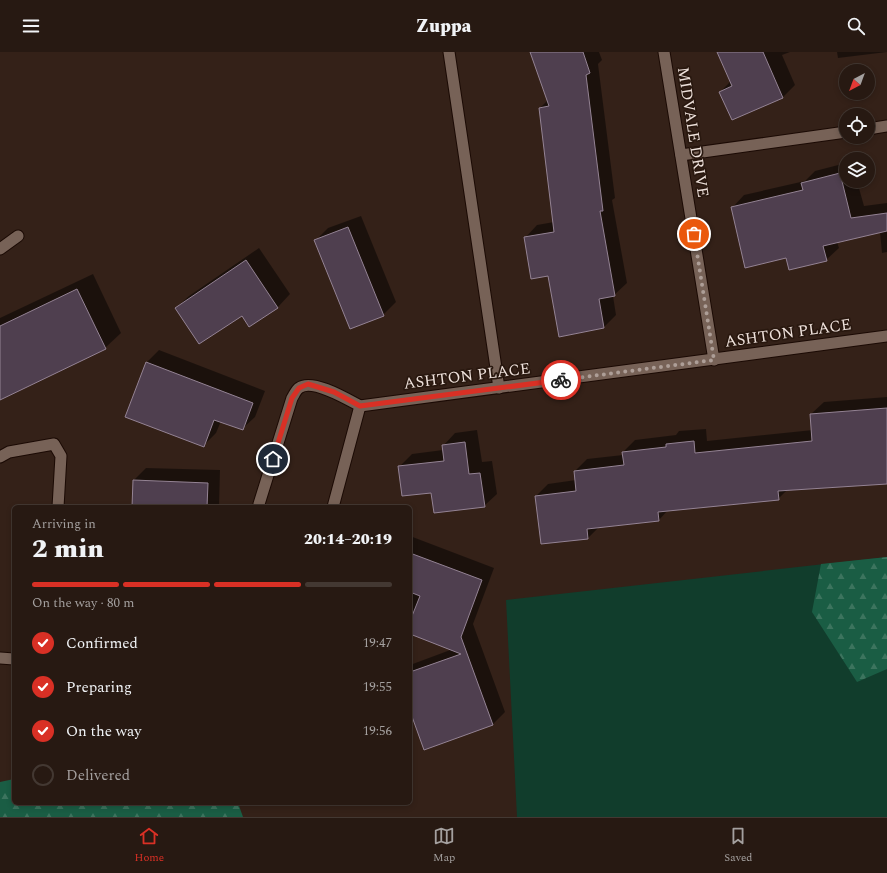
<!DOCTYPE html>
<meta charset="utf-8">
<style>
:root{--surface:#271912;--page:#332620;--text:#f1f3f6;--muted:#a4a09f;--line:#433832;--accent:#d93025}
body{margin:0;font-family:Spectral,serif;background:var(--page);color:var(--text);height:100vh;display:flex;flex-direction:column;font-size:15px;white-space:nowrap}
*{box-sizing:border-box;margin:0}
p{font-size:13px;color:var(--muted)}
.icon{flex:none;width:22px;height:22px;fill:none;stroke:currentColor;stroke-width:2;stroke-linecap:round;stroke-linejoin:round}
.map{position:relative;flex:1;overflow:hidden}
.side{position:absolute;left:12px;top:453px;width:400px;height:300px;display:flex;flex-direction:column;background:var(--surface);border-radius:6px;box-shadow:0 2px 6px #0003,0 0 0 1px var(--line)}
.side>*{flex:none}
.needle{width:26px;rotate:221deg}
.fabs{position:absolute;left:839px;top:12px;display:grid;gap:8px}
.fabs a{display:grid;place-items:center;width:36px;height:36px;border-radius:50%;background:var(--surface);box-shadow:0 2px 6px #0003,0 0 0 1px var(--line);font-size:20px}
.pin{position:absolute;display:grid;place-items:center;width:34px;height:34px;color:#fff;margin:-17px;border:2px solid #fff;border-radius:50%;box-shadow:0 1px 4px #0007}
.courier{position:absolute;display:grid;place-items:center;width:40px;height:40px;margin:-20px;border:3px solid #d93025;border-radius:50%;background:#fff;color:#222;box-shadow:0 1px 5px #0007}
.head em{font-style:normal;font-weight:800}
.head div{display:flex;flex-direction:column-reverse}
.head{display:flex;align-items:center;justify-content:space-between;height:68px;padding:0 20px}
h1{font-size:26px;font-weight:800;line-height:30px}
.bar{display:grid;grid-template-columns:repeat(4,1fr);gap:6px 4px;align-content:center;height:48px;padding:0 20px}
.bar i{height:5px;border-radius:3px;background:var(--line)}
.bar .selected{background:var(--accent)}
.bar p{grid-column:span 4}
ol{padding:0 20px;list-style:none}
li{display:flex;align-items:center;gap:12px;height:44px}
li p{margin-inline-start:auto}
li .icon{padding:4px;border-radius:50%;background:var(--accent);color:#fff;stroke-width:4}
li:last-child{color:var(--muted)}
li i{width:22px;height:22px;border:2px solid var(--line);border-radius:50%}
header{display:flex;justify-content:space-between;align-items:center;height:52px;padding:0 20px;background:var(--surface);font-size:18px;font-weight:800}
.dock{display:flex;justify-content:space-around;align-items:center;height:56px;border-top:1px solid var(--line);background:var(--surface);font-size:11px;color:var(--muted)}
.dock a{display:grid;justify-items:center;gap:2px}
.dock .selected{color:var(--accent)}
.map>svg:first-child{display:block}
.grass{fill:#113d2c}
.forest{fill:url(#forest-firs)}
.shadow{fill:#0007}
.building{fill:#4f3f4f;stroke:#948394}
.lines{fill:none;stroke-linecap:round;stroke-linejoin:round}
.service-casing{stroke:#1b0a04;stroke-width:13}
.minor-casing{stroke:#1b0a04;stroke-width:13}
.service{stroke:#776257;stroke-width:11}
.minor{stroke:#776257;stroke-width:11}
.done{stroke:#ad9e97;stroke-width:4;stroke-dasharray:0 7.2}
.route{stroke:#d93025;stroke-width:5}
.labels{text-anchor:middle;dominant-baseline:central;stroke-width:3.5;stroke-linejoin:round;paint-order:stroke}
.street-label{font-size:16px;fill:#eee1db;stroke:#29180f}
</style>
<header><svg class="icon" aria-label="menu" viewBox="0 0 24 24"><path d="M4 6h16M4 12h16M4 18h16"/></svg>Zuppa<svg class="icon" aria-label="search" viewBox="0 0 24 24"><circle cx="10" cy="10" r="6"/><path d="M15 15l6 6"/></svg></header>
<div class="map">
<svg width="887" height="765" viewBox="0 0 887 765">
<defs>
<pattern id="forest-firs" width="22" height="20" patternUnits="userSpaceOnUse"><rect width="22" height="20" fill="#1a5d44"/><path d="M5 1l3.5 6h-7zM16 11l3.5 6h-7z" fill="#3c745e"/></pattern>
</defs>
<rect width="100%" height="100%" fill="#342118"/>
<!-- grass -->
<path class="grass" d="M887,505v260h-370l-11,-217z"/>
<!-- forest -->
<g class="forest">
<path d="M887,505v112l-30,13 -45,-70 9,-48z"/>
<path d="M14,727v24h224l5,14h-243v-35z"/>
</g>
<!-- shadow -->
<g class="shadow">
<path d="M532,0h67l3,8 -4,4 17,134 -3,2 15,83 -14,13 3,19 -12,12 -56,-52 -23,-37 12,-13 17,-3 -14,-114 8,-8z"/>
<path d="M718,0h72l-8,3 13,30 -12,12 -51,22 -12,-27 11,-11z"/>
<path d="M837,0h50l-49,6z"/>
<path d="M846,111v18h11l7,25 23,-3v49l-5,1 -2,-21 -43,10 2,6 -13,12 -39,-4 -55,-48 12,-13 61,-14 10,-10z"/>
<path d="M361,164l35,86 -13,13 -68,-74 13,-13z"/>
<path d="M259,196l31,46 -12,13 -28,18 -8,-10 -66,-7 13,-12z"/>
<path d="M93,222l28,59 -16,15 -105,51v-81z"/>
<path d="M159,298l106,41 -10,26 -13,12 -21,-8 -5,12 -13,13 -56,-84z"/>
<path d="M887,345v86l-99,6 -10,10 -110,11 -9,10 -60,7 -11,11 -46,5 -6,-47 12,-12 28,-4 -1,-9 12,-12 36,-4v-3l12,-12 41,-5 3,-4 27,-2 1,12 106,-11 -2,-16 13,-12z"/>
<path d="M477,378l5,32 10,-1 5,33 -13,12 -52,-14 -33,-25 13,-13 31,-4v-4l12,-13z"/>
<path d="M146,416l74,2 -1,37h-86l1,-27z"/>
<path d="M410,484l84,32 -21,56 32,88 -12,12 -83,-16v-43l43,-16 -43,-16 2,-14 -2,-1z"/>
</g>
<!-- building -->
<g class="building">
<path d="M530,0h53l7,21 -4,2 17,136h-3l15,85 -16,3 5,29 -45,9 -11,-61 -17,3 -7,-42 30,-5 -15,-124 10,-2z"/>
<path d="M717,0h46l20,46 -51,22 -13,-28 13,-6z"/>
<path d="M840,121l11,45 36,-5v18l-64,15 4,15 -38,9 -3,-12 -41,10 -14,-61 72,-17 -2,-7z"/>
<path d="M348,175l36,89 -34,13 -36,-89z"/>
<path d="M246,208l32,48 -29,19 -7,-11 -43,28 -24,-36z"/>
<path d="M77,237l29,60 -106,51v-74z"/>
<path d="M146,310l107,41 -10,27 -29,-10 -10,27 -79,-30z"/>
<path d="M887,356v76l-109,7 1,9 -121,12 1,9 -72,8 1,10 -47,5 -6,-48 41,-5 -2,-20 50,-6 -2,-13 44,-5v-3l28,-3 1,12 117,-12 -2,-27z"/>
<path d="M465,390l4,32 11,-1 5,34 -51,6 -3,-20 -29,3 -4,-30 46,-5 -2,-16z"/>
<path d="M133,428l75,3 -1,24h-75z"/>
<path d="M410,501l72,27 -21,57 32,88 -69,25 -14,-39v-39l51,-18 -51,-20v-13l10,-25 -10,-4z"/>
</g>
<g class="lines">
<!-- service casing -->
<g class="service-casing">
<g id="service">
<path d="M449,0l50,336"/>
<path d="M868,77l19,-3"/>
<path d="M681,103l165,-23"/>
<path d="M0,197l18,-13"/>
<path d="M0,405l9,-5 45,-8 7,12 -3,51"/>
<path d="M0,606l14,1"/>
</g>
</g>
<!-- minor casing -->
<g class="minor-casing">
<g id="minor">
<path d="M664,0l50,308"/>
<path d="M260,455l-1,-3 33,-106c2,-3 4,-8 7,-10 13,-10 48,11 61,18l527,-70"/>
<path d="M333,455l27,-101"/>
</g>
</g>
<!-- service -->
<use href="#service" class="service"/>
<!-- minor -->
<use href="#minor" class="minor"/>
</g>
<g class="lines">
<!-- done -->
<path class="done" d="M561,328l153,-20 -20,-126"/>
<!-- route -->
<path class="route" d="M273,407l19,-61 7,-10 9,-4 26,8 26,14 201,-26"/>
</g>
<g class="labels">
<!-- street labels -->
<g class="street-label">
<text transform="translate(693 80) rotate(81)">MIDVALE DRIVE</text>
<text transform="translate(788 281) rotate(-8)">ASHTON PLACE</text>
<text transform="translate(467 324) rotate(-7)">ASHTON PLACE</text>
</g>
</g>
</svg>
<div class="fabs">
<a><svg class="needle" viewBox="-14 -14 28 28"><path d="M0-13l5 13h-10z" fill="#e53935"/><path d="M0 13l5-13h-10z" fill="#a4a09f"/></svg></a>
<a><svg class="icon" aria-label="locate" viewBox="0 0 24 24"><circle cx="12" cy="12" r="6"/><path d="M12 2v4M12 18v4M2 12h4M18 12h4"/></svg></a>
<a><svg class="icon" aria-label="layers" viewBox="0 0 24 24"><path d="M12 4l9 5-9 5-9-5zM3 14l9 5 9-5"/></svg></a>
</div>
<div class="pin" style="left:694px;top:182px;background:#ea580c"><svg class="icon" aria-label="bag" viewBox="0 0 24 24"><path d="M5 8h14l-1 12H6zM9 8a3 3 0 0 1 6 0"/></svg></div>
<div class="pin" style="left:273px;top:407px;background:#1f2937"><svg class="icon" aria-label="home" viewBox="0 0 24 24"><path d="M3 11l9-7 9 7M6 9v11h12V9"/></svg></div>
<div class="courier" style="left:561px;top:328px"><svg class="icon" aria-label="bike" viewBox="0 0 24 24"><circle cx="6" cy="16" r="4"/><circle cx="18" cy="16" r="4"/><path d="M6 16l4-8h5l3 8M10 8l3 8H6M13 5h3"/></svg></div>
<section class="side">
<div class="head"><div><h1>2 min</h1><p>Arriving in</p></div><em>20:14–20:19</em></div>
<div class="bar"><i class="selected"></i><i class="selected"></i><i class="selected"></i><i></i><p>On the way · 80 m</p></div>
<ol>
<li><svg class="icon" aria-label="check" viewBox="0 0 24 24"><path d="M5 12l5 5 9-10"/></svg>Confirmed<p>19:47</p></li>
<li><svg class="icon" aria-label="check" viewBox="0 0 24 24"><path d="M5 12l5 5 9-10"/></svg>Preparing<p>19:55</p></li>
<li><svg class="icon" aria-label="check" viewBox="0 0 24 24"><path d="M5 12l5 5 9-10"/></svg>On the way<p>19:56</p></li>
<li><i></i>Delivered</li>
</ol>
</section>
</div>
<nav class="dock">
<a class="selected"><svg class="icon" aria-label="home" viewBox="0 0 24 24"><path d="M3 11l9-7 9 7M6 9v11h12V9"/></svg>Home</a>
<a><svg class="icon" aria-label="map" viewBox="0 0 24 24"><path d="M3 6l6-2 6 2 6-2v14l-6 2-6-2-6 2zM9 4v14M15 6v14"/></svg>Map</a>
<a><svg class="icon" aria-label="saved" viewBox="0 0 24 24"><path d="M7 4h10v16l-5-4-5 4z"/></svg>Saved</a>
</nav>
